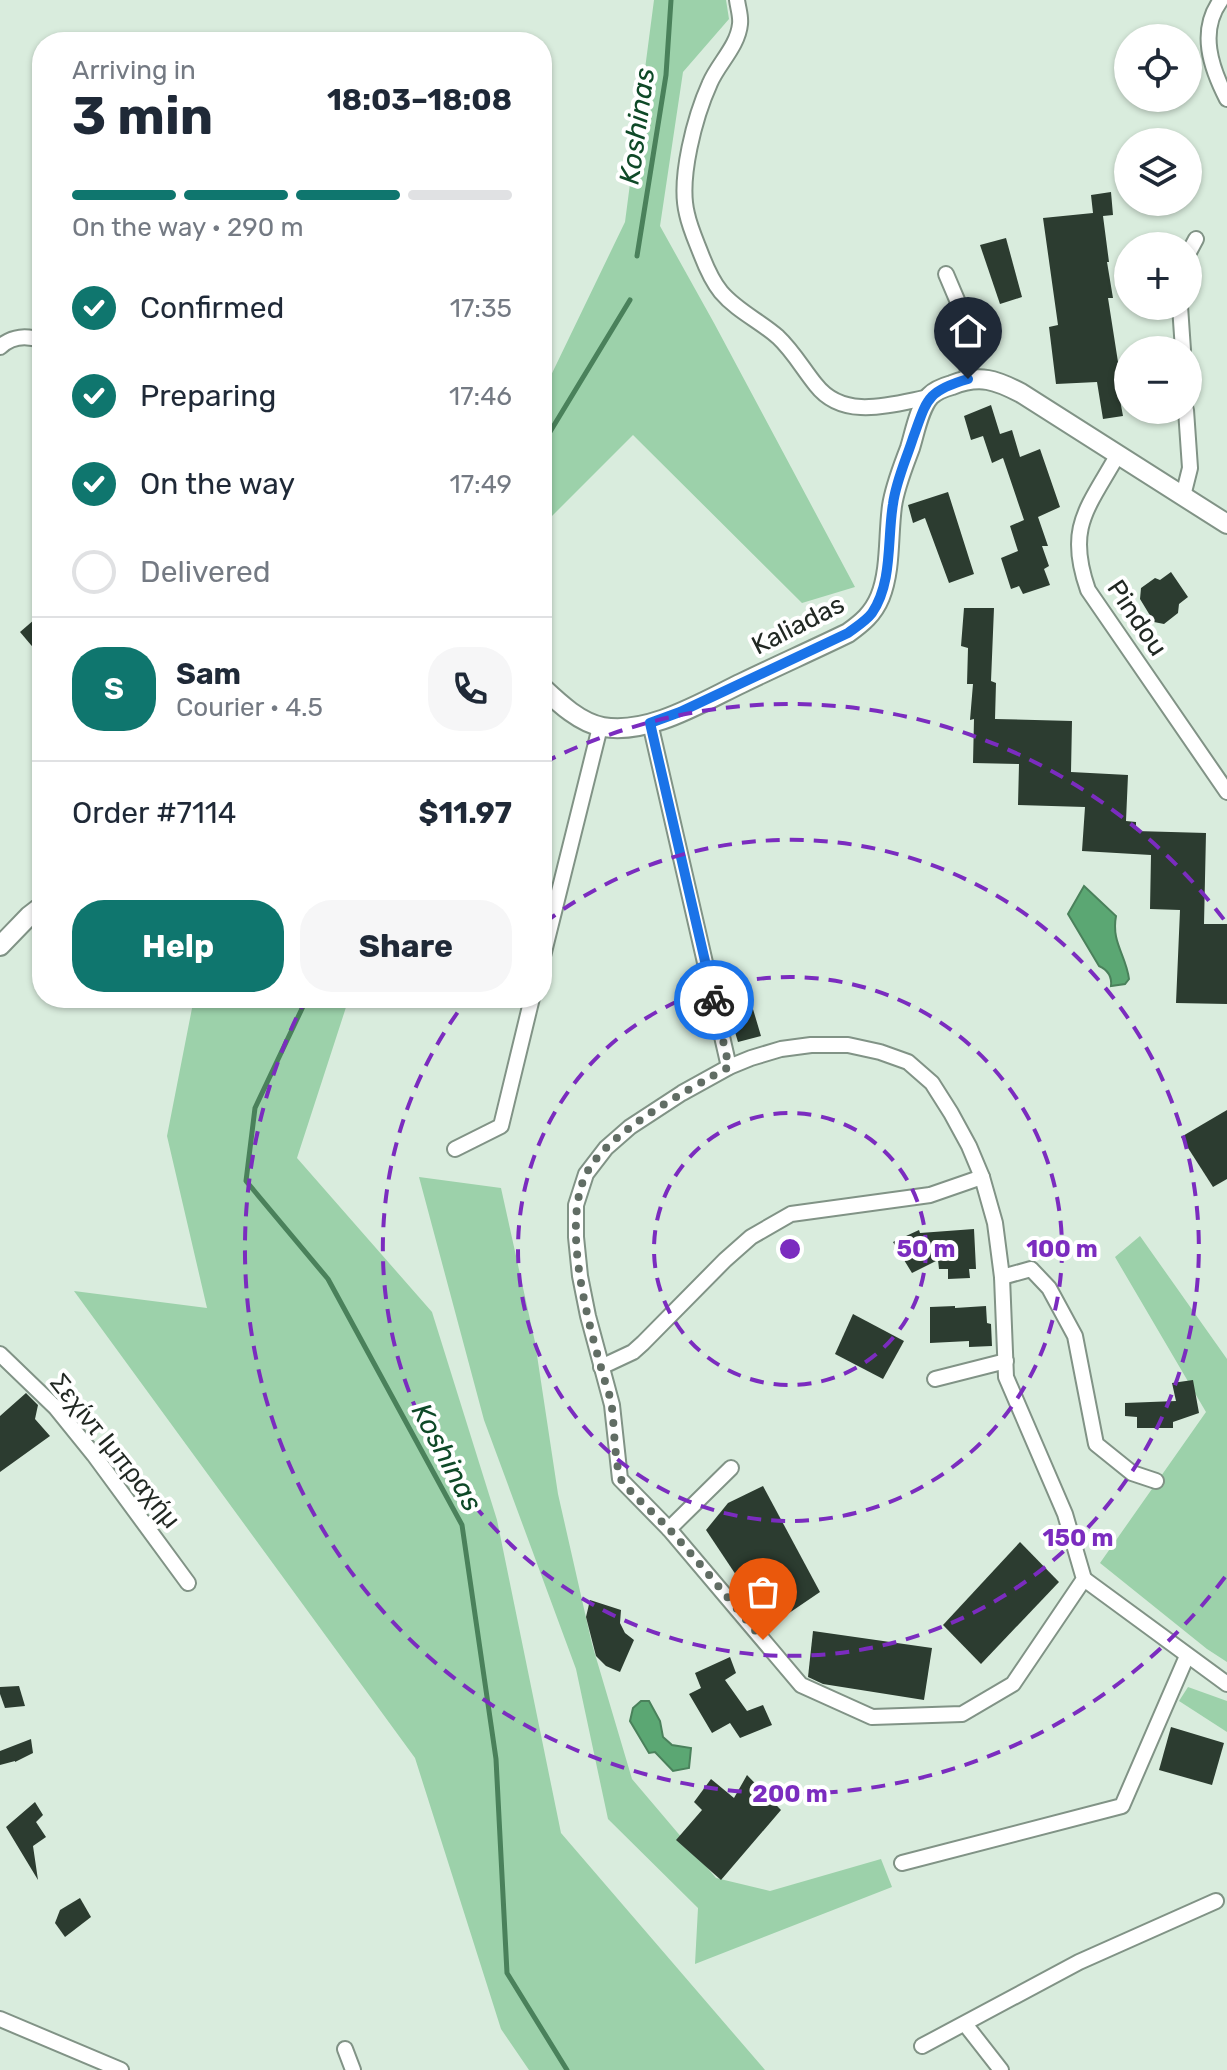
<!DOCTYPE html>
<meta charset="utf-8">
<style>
:root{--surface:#fff;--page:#f6f6f7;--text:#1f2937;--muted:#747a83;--line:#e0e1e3;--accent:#0f766e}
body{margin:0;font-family:Rubik,sans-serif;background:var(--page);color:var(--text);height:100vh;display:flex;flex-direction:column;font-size:30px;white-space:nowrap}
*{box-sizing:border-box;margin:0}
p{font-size:26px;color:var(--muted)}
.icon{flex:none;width:44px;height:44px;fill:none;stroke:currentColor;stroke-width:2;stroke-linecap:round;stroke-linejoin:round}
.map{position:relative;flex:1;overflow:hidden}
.drawer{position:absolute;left:32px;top:32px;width:520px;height:976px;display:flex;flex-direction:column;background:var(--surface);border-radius:32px;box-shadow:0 2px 6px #0004}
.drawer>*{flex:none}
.tools{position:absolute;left:1114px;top:24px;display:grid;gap:16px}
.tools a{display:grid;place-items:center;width:88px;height:88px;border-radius:50%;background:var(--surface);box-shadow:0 2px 6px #0004;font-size:40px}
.pin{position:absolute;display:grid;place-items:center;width:68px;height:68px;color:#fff;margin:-82px -34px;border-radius:50% 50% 50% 0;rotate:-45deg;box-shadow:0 0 8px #0007}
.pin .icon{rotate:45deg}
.courier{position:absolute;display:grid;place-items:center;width:80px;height:80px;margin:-40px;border:6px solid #1a73e8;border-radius:50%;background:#fff;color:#222;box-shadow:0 2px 10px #0007}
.overview em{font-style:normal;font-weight:700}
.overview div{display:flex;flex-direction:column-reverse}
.overview{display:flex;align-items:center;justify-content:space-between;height:136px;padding:0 40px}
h1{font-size:52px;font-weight:700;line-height:60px}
.bar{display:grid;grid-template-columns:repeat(4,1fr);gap:12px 8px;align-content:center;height:96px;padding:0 40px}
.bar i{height:10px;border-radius:6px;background:var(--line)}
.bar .active{background:var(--accent)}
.bar p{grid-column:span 4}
.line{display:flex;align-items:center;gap:20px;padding:0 40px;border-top:2px solid var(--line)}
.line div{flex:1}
.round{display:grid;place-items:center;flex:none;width:84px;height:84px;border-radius:32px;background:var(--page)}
ol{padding:0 40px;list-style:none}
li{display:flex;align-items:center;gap:24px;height:88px}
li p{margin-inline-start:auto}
li .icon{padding:8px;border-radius:50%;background:var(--accent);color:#fff;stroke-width:4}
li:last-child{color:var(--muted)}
li i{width:44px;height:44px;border:4px solid var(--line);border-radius:50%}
.cta{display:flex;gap:16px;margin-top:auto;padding:16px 40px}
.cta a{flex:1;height:92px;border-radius:32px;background:var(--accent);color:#fff;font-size:32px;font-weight:700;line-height:92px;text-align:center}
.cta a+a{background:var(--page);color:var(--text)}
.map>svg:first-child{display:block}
.green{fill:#9cd1aa}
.water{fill:#5ba773;stroke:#4a815b;stroke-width:2}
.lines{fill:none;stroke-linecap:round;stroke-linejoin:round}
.stream{stroke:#4a815b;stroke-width:5}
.building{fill:#2c3c30}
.minor-casing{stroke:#819386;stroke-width:18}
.tertiary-casing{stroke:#819386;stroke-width:22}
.minor{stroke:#fff;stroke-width:14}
.tertiary{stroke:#fff;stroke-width:18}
.done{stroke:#616d64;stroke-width:8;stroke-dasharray:0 14.4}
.route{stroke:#1a73e8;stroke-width:10}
.ring{fill:none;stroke:#7b2cbf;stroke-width:4;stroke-dasharray:14 10}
.labels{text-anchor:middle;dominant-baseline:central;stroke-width:8;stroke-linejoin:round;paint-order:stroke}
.street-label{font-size:26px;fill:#212823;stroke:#fff}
.water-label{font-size:28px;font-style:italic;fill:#0e4927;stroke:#fff}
.centre{fill:#7b2cbf;stroke:#fff;stroke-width:4}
.ring-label{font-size:24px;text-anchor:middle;font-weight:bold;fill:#7b2cbf;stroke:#fff;stroke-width:8;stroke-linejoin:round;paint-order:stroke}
</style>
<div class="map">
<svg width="1227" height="2070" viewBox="0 0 1227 2070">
<rect width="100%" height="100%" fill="#d9ecdd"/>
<!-- green -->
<g class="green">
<path d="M654,0h72l3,19 -46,53 -23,154 54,97 141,264 -53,16 -169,-168 -91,91v-132l83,-172z"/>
<path d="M194,998h155l-52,160 135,154 65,208 64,313 204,237h-236l-28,-41 -86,-271 -341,-467 133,17 -40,-172z"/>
<path d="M419,1177l82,11 34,154 23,152 34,150 40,135 84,99 54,13 111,-32 11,28 -197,77 3,-56 -90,-89 -32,-150 -92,-249z"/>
<path d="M1140,1236l87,123v303l-20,-13 -107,-86 106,-151 -91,-155z"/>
<path d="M1188,1687l39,14v31l-48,-31z"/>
</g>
<!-- water -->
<g class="water">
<path d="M1084,886l32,30c-5,26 10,39 13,63l-4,5 -14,2c1,-9 -3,-16 -12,-20l-31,-52z"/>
<path d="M641,1701h8l11,20 3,16 9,8 19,3 -2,20 -16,3 -18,-19 -6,1 -19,-32 3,-13z"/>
</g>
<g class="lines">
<!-- stream -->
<g class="stream">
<path d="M637,256l29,-181 5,-75"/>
<path d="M542,445l88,-145"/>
<path d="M307,998l-52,110 -9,73 82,98 134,246 34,234 11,214 60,97"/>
</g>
</g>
<!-- building -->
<g class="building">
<path d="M1111,192l2,23 -10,1 6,46h-2l6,36h-5l10,64 3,26 -3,1 5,27 -20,3 -6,-37 -41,2 -7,-57 9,-2 -15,-107 50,-5 -2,-18z"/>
<path d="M1006,238l16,59 -22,7 -20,-59z"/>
<path d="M991,405l9,29 12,-4 8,27 20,-8 20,58 -22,10 10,29h-6l7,20 -5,3 6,16 -27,9 -4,-8 -8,3 -10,-31 17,-7 -8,-25 14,-6 -21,-62 -11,5 -9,-27 -12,4 -7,-24z"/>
<path d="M948,492l26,82 -25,9 -24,-65 -12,5 -5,-18z"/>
<path d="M1171,572l17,25 -9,7 -1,9 -14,11 -10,-2 -14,-23 1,-11 14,-10 5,2z"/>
<path d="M964,608h30l-3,73 5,2 -1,36 77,2 -1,51 57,3 -2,46 10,1v9l70,2 -2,91h23v80l-51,-1 4,-93 -30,-1 1,-54 -69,-4 3,-44 -67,-2 1,-41 -46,-1 1,-44 -4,1 3,-36h-6l1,-36 -7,-2z"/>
<path d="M42,613v45l-22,-26z"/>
<path d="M740,992l2,10 8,-3 11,37 -23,6 -14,-46z"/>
<path d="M1227,1110v69l-14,8 -32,-50z"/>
<path d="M974,1229l2,40h-7l1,9 -22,1v-10h-9l-1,-9 -26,13 -19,-31 26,-12 1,3z"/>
<path d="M955,1306v2l31,-2 1,17 4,1 1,22 -23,1v-6l-39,2v-36z"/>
<path d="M853,1314l51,27 -21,38 -48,-25z"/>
<path d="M1193,1380l6,33 -26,9v6h-36v-11l-12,-1v-13l51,-2 -4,-18z"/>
<path d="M26,1393l12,12 -3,14 15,17 -50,36v-56z"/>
<path d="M763,1486l57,106 -50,34 -64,-96 22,-27z"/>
<path d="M1020,1542l39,40 -78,82 -38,-39z"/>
<path d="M590,1600l31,10 -1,13 5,10 9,7 -14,32 -14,-6 -10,-10 -10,-39z"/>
<path d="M813,1631l119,17 -8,52 -101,-16 -15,-7z"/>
<path d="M730,1657l6,16 -11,7 22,31 16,-6 9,20 -32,13 -10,-15 -18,10 -23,-39 12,-6 -6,-15z"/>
<path d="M19,1686l6,20 -20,2 -5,-14v-7z"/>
<path d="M1171,1727l53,16 -12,42 -53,-15z"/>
<path d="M31,1739l2,14 -18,9v-1l-15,4v-14z"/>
<path d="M747,1775l34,35 -60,70 -45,-40 26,-30 -8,-8 17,-23 23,19z"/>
<path d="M35,1802l8,13 -7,7 10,15 -13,9 5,34 -32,-53z"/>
<path d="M80,1898l11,19 -26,20 -10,-14 5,-13z"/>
</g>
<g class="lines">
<!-- minor casing -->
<g class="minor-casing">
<g id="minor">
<path d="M737,0c1,8 4,16 3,24 -2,22 -22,40 -30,59 -15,33 -32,96 -23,131 3,14 9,27 14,40 5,13 11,27 20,38 16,19 39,29 57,45 15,14 25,32 38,48 28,36 76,19 114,12"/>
<path d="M1221,0c-23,31 -10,68 6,99"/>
<path d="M1188,254l8,-15"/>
<path d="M946,274l17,40 3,17 2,48"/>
<path d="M1180,306l3,44"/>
<path d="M0,347c12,-11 27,-12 42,-6"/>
<path d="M1117,456c-30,53 -51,72 -29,134l139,202"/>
<path d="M1183,496l7,-28 -4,-58"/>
<path d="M650,723l79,344"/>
<path d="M542,960l58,-233"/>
<path d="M811,1045h37l32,7 28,10 24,21 19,30 18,33 13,31 13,46 7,54 4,100 59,137 19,65 -71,105 -51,30 -90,3 -71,-32 -132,-156 -49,-50 -8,-74 -24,-89 -8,-40 -4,-39v-32l10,-31 20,-26 24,-21 52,-34 47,-26 22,-9 30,-9z"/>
<path d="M455,1149l46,-23 31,-128"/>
<path d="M1002,1277l29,-8 18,19 26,48 21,108 36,29 24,8"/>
<path d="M0,1354l56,54 38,47 94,128"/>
<path d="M601,1367l32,-15 10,-9 82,-83 26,-23 40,-23 139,-19 52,-18"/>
<path d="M935,1379l71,-18"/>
<path d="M669,1529l62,-61"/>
<path d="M1084,1579l143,105"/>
<path d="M902,1863l220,-57 65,-150"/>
<path d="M0,2019l121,51"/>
<path d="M965,2024l36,46"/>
<path d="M922,2046l157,-84 137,-61"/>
<path d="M345,2049l8,21"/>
</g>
</g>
<!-- tertiary casing -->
<g class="tertiary-casing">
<g id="tertiary">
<path d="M542,687c17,16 38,36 61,40 46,8 99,-25 139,-44 35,-17 71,-33 106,-50 14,-10 25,-19 32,-36 11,-27 8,-61 12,-91 3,-20 11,-39 18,-58 5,-16 9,-40 20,-52 5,-5 15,-9 22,-11 28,-11 44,-5 69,8l206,131"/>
<path d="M0,946l29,-30 13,-10"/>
</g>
</g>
<!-- minor -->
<use href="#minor" class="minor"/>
<!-- tertiary -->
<use href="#tertiary" class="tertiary"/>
</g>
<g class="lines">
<!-- done -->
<path class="done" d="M714,1000l15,67c-41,23 -124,66 -144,109 -24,55 5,153 21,209 3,8 5,15 6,23 2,15 3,63 10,73 10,14 33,33 47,48 32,35 63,74 94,111"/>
<!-- route -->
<path class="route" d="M714,1000l-64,-277 30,-11 168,-79c8,-6 18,-12 24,-20 21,-31 15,-74 21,-109 3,-23 13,-44 20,-66 14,-38 13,-47 55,-59"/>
</g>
<!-- distance rings -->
<g class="ring">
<circle cx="790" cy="1249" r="136"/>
<circle cx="790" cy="1249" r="272"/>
<path d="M544 923A408 408 0 1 1 466 1001"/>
<path d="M1225 1577A545 545 0 0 1 304 1002M543 763A545 545 0 0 1 1225 921"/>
</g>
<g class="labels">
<!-- street labels -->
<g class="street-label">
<text transform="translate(1137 618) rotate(56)">Pindou</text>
<text transform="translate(798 625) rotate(-27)">Kaliadas</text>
<text transform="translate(115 1451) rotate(51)">Σεχίντ Ιμπραχήμ</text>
</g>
<!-- water labels -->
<g class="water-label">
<text transform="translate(637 126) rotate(-82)">Koshinas</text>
<text transform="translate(447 1457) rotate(62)">Koshinas</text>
</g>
</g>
<circle cx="790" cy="1249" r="12" class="centre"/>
<g class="ring-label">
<text x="926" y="1257">50 m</text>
<text x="1062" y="1257">100 m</text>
<text x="1078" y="1546">150 m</text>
<text x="790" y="1802">200 m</text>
</g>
</svg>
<div class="tools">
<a><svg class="icon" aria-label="locate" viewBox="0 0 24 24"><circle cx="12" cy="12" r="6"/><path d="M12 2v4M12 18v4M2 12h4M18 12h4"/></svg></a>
<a><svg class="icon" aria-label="layers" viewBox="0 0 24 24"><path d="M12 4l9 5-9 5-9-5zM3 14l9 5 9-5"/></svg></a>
<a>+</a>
<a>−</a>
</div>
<div class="pin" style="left:763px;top:1640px;background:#ea580c"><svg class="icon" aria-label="bag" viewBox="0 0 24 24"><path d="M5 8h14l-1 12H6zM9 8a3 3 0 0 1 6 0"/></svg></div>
<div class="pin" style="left:968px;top:379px;background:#1f2937"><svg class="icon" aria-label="home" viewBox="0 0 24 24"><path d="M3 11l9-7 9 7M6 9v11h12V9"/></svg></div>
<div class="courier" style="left:714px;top:1000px"><svg class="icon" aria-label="bike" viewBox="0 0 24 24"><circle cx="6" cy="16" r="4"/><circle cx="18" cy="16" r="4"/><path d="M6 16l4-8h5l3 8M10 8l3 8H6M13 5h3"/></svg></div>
<section class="drawer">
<div class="overview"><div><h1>3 min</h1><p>Arriving in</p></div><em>18:03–18:08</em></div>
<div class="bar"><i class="active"></i><i class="active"></i><i class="active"></i><i></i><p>On the way · 290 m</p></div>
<ol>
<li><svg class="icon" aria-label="check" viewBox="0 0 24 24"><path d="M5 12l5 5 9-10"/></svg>Confirmed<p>17:35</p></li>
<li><svg class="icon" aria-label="check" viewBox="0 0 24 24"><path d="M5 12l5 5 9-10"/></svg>Preparing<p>17:46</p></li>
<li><svg class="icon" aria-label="check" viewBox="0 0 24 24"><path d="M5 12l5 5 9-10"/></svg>On the way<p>17:49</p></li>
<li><i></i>Delivered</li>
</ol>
<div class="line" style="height:144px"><b class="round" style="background:var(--accent);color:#fff">S</b><div><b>Sam</b><p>Courier · 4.5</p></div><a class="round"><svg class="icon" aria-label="phone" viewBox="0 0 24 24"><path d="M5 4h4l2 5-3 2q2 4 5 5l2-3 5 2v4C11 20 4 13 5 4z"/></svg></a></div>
<div class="line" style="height:104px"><div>Order #7114</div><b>$11.97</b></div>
<div class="cta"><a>Help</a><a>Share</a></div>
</section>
</div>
